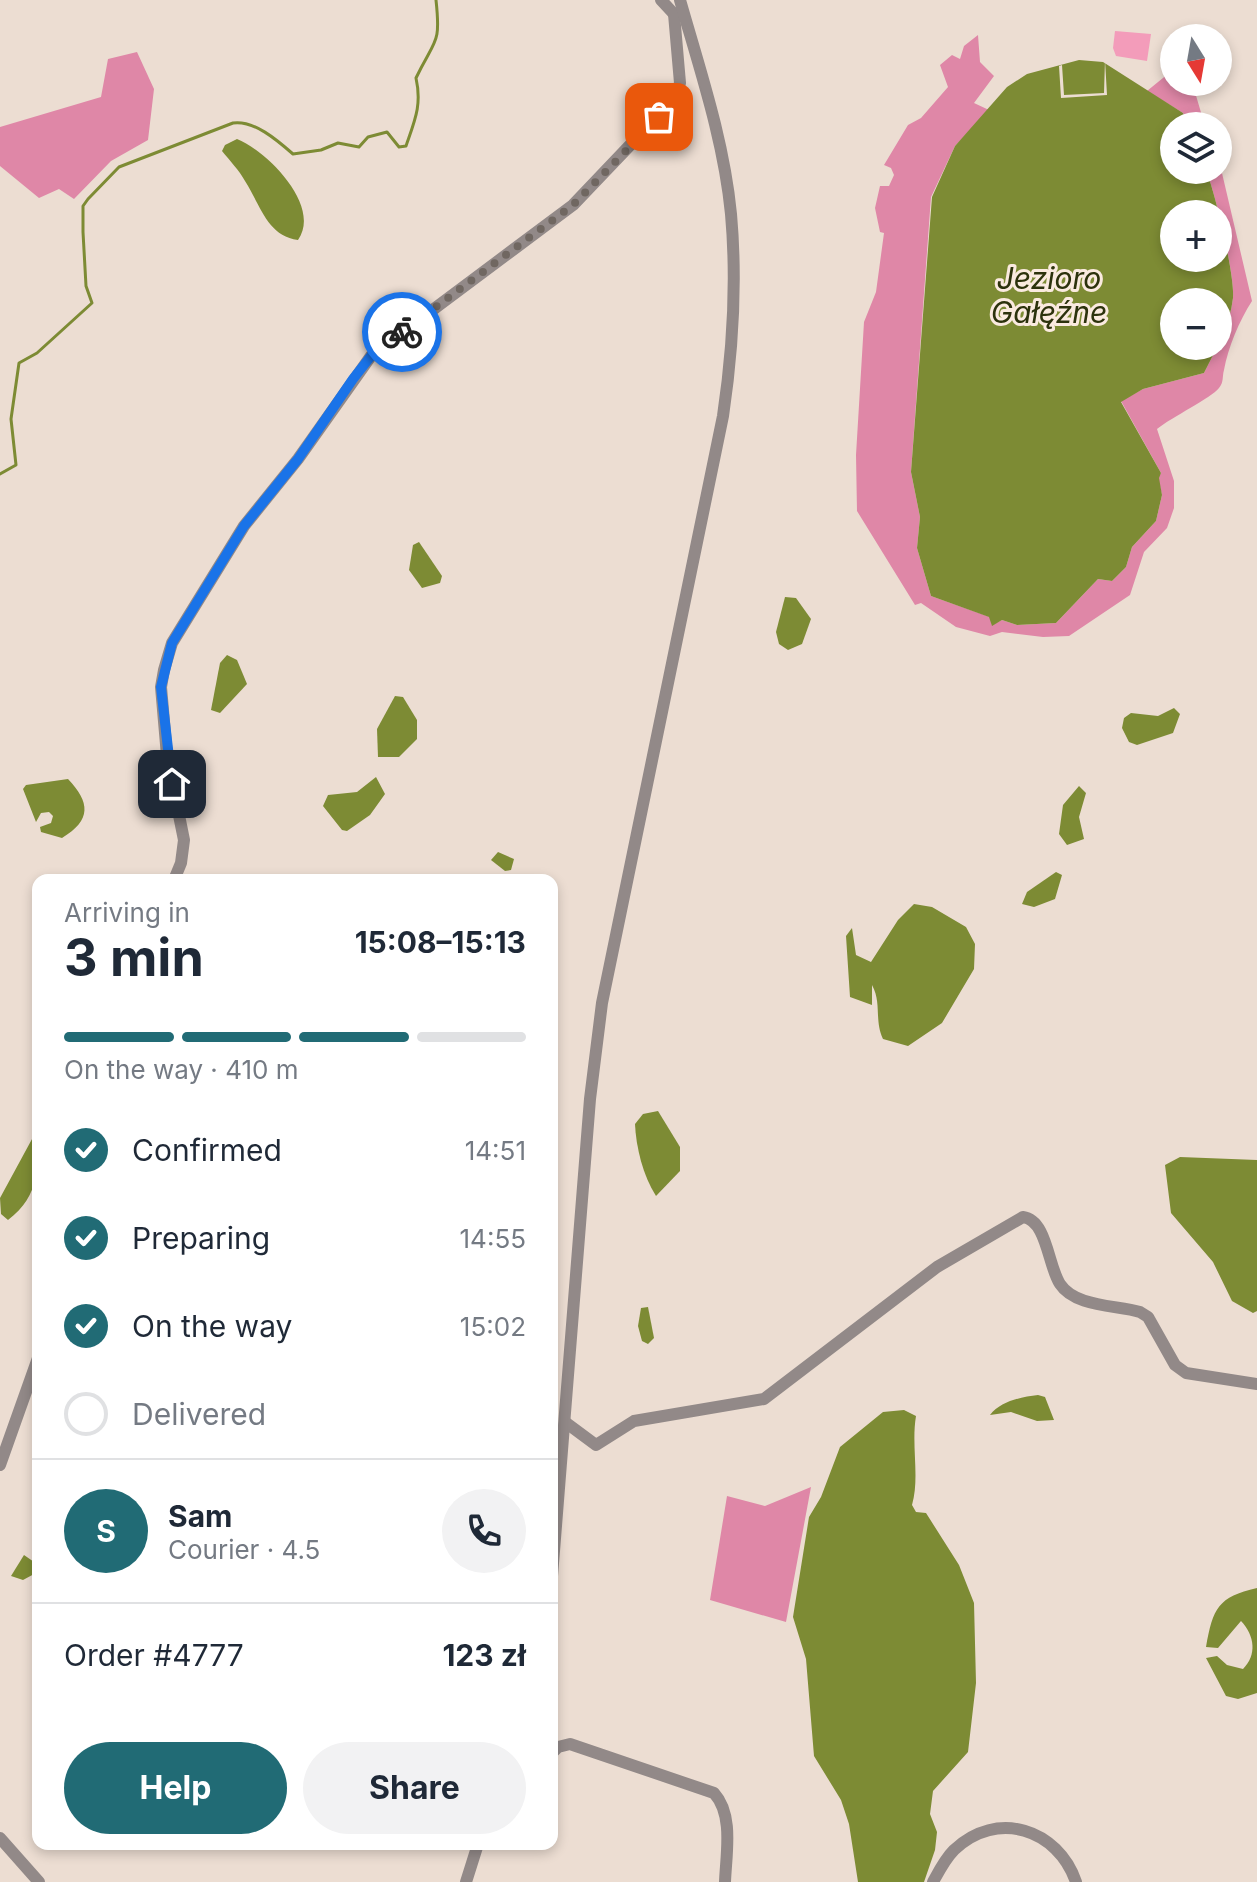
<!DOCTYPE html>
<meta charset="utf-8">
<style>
:root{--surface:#fff;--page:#f2f2f3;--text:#1f2937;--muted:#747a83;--line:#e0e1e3;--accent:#216b75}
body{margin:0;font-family:Inter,sans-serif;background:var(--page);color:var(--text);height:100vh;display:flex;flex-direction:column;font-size:30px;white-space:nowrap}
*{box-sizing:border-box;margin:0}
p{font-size:26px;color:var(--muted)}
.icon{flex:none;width:44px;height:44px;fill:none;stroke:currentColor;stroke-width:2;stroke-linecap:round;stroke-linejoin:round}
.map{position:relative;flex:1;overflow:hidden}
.details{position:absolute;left:32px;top:874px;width:526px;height:976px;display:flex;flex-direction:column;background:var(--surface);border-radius:16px;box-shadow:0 4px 12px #0003}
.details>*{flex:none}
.needle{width:52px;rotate:169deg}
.tools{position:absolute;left:1160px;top:24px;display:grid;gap:16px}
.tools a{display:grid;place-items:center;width:72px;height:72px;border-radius:50%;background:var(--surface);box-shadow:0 4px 12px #0003;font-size:40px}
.pin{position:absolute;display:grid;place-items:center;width:68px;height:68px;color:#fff;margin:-34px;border-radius:16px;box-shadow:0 4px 12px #0006}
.courier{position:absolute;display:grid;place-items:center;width:80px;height:80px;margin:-40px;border:6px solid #1a73e8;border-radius:50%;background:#fff;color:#222;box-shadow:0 2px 10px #0007}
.headline em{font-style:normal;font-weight:700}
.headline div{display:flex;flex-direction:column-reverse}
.headline{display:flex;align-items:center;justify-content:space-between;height:136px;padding:0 32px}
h1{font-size:52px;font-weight:700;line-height:60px}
.bar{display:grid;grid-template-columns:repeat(4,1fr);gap:12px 8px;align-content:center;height:96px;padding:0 32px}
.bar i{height:10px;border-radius:6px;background:var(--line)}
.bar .selected{background:var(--accent)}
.bar p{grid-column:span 4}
.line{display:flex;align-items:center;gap:20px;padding:0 32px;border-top:2px solid var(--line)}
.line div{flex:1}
.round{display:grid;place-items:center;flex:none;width:84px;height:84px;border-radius:42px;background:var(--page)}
ol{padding:0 32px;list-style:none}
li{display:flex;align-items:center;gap:24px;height:88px}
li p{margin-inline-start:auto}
li .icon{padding:8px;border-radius:50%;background:var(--accent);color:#fff;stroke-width:4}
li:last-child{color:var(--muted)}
li i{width:44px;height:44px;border:4px solid var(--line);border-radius:50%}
.primary-button{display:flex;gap:16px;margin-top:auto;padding:16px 32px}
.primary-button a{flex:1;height:92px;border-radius:48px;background:var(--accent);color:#fff;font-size:32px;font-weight:700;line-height:92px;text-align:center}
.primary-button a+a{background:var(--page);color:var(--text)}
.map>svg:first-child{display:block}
.green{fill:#f39cba}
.forest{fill:#df87a7}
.water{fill:#7d8b34;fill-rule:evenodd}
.pier{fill:#ecddd2}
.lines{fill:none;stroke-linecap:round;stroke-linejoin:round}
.stream{stroke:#7d8b34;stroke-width:3}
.minor{stroke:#928988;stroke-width:12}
.done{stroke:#706761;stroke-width:8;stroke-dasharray:0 14.4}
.route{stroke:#1a73e8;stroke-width:10}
.labels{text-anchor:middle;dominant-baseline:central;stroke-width:6;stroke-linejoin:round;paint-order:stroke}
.water-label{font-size:30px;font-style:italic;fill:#2c320c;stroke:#faeadf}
</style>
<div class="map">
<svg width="1257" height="1882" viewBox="0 0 1257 1882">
<rect width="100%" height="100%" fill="#ecddd2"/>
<!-- green -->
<path class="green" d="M1115,31l36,3 -4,27 -31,-5 -3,-8z"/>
<!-- forest -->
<g class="forest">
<path d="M978,35l2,27 14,14 -20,27 15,7 -34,36 -24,51 -20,275 9,45 -3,31 14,48 59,21 2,8 10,-5 15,5 39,-2 42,-44 14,2 14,-14 6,-20 24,-26 6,-26 -4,-17 3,-5 -40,-72 22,-12 61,-16c12,-24 26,-48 29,-75 2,-22 -18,-106 -27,-128h12v-14l34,145c-13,20 -24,47 -28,69 -2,7 0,12 -5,18 -8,10 -47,29 -62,41l17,52v27l-7,20 -23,24 -14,43 -61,41 -26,1 -41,-5 -12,4 -34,-9 -35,-24 -6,2 -58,-94 -1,-56 8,-133 12,-30 8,-59 -4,-1 -5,-24 5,-22h9l5,-11 -3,-7 -7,-3 24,-40 13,-7 27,-31 -8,-22 12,-10 8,4 4,-13z"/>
<path d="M137,52l17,37 -6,51 -37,21 -37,38 -15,-10 -20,9 -39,-32v-39l101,-30 7,-38z"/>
<path d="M1174,69v13h18l13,44h-17l-5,-13 -36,-22z"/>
<path d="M811,1487l-25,135 -76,-22 17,-104 38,10z"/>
</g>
<!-- water -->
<g class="water">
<path d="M1079,60l24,2 80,51 5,13h-14v44h32c9,22 29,106 27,128 -3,27 -17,51 -29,75l-61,16 -22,13 40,71 -2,5 3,17 -6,26 -24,26 -6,20 -14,14 -14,-2 -42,44 -39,2 -15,-5 -10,6 -3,-9 -58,-21 -14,-48 3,-31 -9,-45 21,-275 23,-51 52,-59 20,-13zM1174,214h44v44h-44zM1174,302h44v44h-44z"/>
<path d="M237,139c30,12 85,67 61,101 -31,-4 -38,-36 -53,-59 -6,-11 -15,-20 -23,-30l3,-6z"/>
<path d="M419,542l23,34 -2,7 -18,5 -13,-18 4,-25z"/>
<path d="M785,597l11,1 15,21 -9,25 -14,6 -9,-6 -3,-12z"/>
<path d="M227,655l10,5 10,24 -27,29 -9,-3 9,-47z"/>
<path d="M395,696l8,1 14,23v19l-18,18h-21l-1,-28z"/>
<path d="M1174,708l6,6 -7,19 -36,12 -8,-3 -7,-14 2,-10 7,-5 27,3z"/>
<path d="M376,777l9,17 -15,21 -23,16 -5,-1 -19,-24 5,-11 29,-3z"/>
<path d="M68,779c22,23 24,41 -6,59l-21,-6 -1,-5 11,-4 2,-7 -4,-4 -8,1 -5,9 -13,-33 3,-4z"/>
<path d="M1079,786l7,7 -7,24 5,22 -17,6 -8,-11 4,-29z"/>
<path d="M498,852l16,7 -3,11 -6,1 -14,-11z"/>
<path d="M1056,872l6,3 -7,24 -21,8 -12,-3 5,-12z"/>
<path d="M914,904l18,3 34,20 9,17 -1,25 -32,54 -34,23 -25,-7c-9,-19 -1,-36 -11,-54v20l-22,-8 -4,-61 6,-8 4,27 15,7 27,-42z"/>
<path d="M658,1111l22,36v24l-24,25c-13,-20 -20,-49 -21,-72l8,-10z"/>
<path d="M38,1128c0,38 3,67 -30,92l-7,-6 -1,-16z"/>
<path d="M1180,1157l77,3v151l-4,2 -21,-12 -19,-39 -42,-49 -6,-48z"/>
<path d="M648,1307l6,31 -6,6 -6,-3 -4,-15 3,-18z"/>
<path d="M1038,1395l7,2 9,23 -17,1 -26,-9 -21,3c11,-14 31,-18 48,-20z"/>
<path d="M904,1410l12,6c-5,30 4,61 -4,89l4,7 10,1 33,52 15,38 2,80 -8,69 -35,39 -3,23 7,18 -2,18 -11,32h-66l-9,-58 -8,-24 -27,-44 -8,-97 -13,-42 16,-100 12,-20 19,-50 43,-35z"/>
<path d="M24,1555l13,9 -1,9 -13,7 -12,-4z"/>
<path d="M1257,1588v105l-19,6 -12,-3 -20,-38 11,-2 10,9 16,4c14,-14 12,-33 -2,-48l-23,27 -12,-1c7,-39 12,-50 51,-59z"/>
</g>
<!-- pier -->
<path class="pier" d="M1105,60l2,35 -46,3 -2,-32 3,-1 2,30 40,-2z"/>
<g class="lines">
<!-- stream -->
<path class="stream" d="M0,474l16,-9 -5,-46 8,-56 18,-10 55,-50 -6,-17 -3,-54v-26l5,-7 31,-32 114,-44c21,-3 44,17 60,31l28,-4 17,-7 21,4 9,-10 19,-5 12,15 7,-1c9,-26 16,-41 10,-68 19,-40 25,-32 20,-78"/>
<!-- minor -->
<g class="minor">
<path d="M661,0l13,14"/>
<path d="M174,880l7,-17 3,-23 -17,-84 -6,-69 3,-17 8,-27 72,-117 54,-67 73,-103 202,-151 101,-106 6,-16 -6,-69"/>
<path d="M565,1422l31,23 38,-24 130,-22 173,-132 86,-50c24,3 25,49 37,67 15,23 56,21 80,28l8,5 27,48 11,8 71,11"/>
<path d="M0,1465l38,-107"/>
<path d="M552,1576l38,-477 12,-96 121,-587c10,-67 14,-134 8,-202 -7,-73 -31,-144 -51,-214"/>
<path d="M552,1753l6,-6 12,-3 144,49c20,22 12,61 11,89"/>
<path d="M0,1838l39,44"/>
<path d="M466,1882l12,-38"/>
<path d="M933,1882c6,-11 12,-23 21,-32 43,-41 104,-21 122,32"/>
</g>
</g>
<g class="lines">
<!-- done -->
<path class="done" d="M402,332l171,-127 86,-88"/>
<!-- route -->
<path class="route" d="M172,784l-11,-97 11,-44 72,-117 54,-67 55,-80 18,-23 31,-24"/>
</g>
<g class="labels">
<!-- water labels -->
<g class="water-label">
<text x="1049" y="278">Jezioro<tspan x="1049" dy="34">Gałęźne</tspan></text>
</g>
</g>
</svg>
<div class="tools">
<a><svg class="needle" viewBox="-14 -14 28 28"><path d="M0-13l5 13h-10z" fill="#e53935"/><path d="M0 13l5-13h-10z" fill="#747a83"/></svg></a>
<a><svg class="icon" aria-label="layers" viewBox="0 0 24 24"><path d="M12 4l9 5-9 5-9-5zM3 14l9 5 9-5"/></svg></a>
<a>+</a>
<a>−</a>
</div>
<div class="pin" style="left:659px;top:117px;background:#ea580c"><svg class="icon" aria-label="bag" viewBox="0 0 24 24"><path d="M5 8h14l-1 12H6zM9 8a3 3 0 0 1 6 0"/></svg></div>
<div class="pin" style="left:172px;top:784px;background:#1f2937"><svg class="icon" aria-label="home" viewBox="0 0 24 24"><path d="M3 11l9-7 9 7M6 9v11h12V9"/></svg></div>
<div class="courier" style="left:402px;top:332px"><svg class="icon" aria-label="bike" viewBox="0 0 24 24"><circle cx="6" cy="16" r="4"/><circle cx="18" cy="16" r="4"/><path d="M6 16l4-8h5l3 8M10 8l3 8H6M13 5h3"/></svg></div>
<section class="details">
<div class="headline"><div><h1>3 min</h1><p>Arriving in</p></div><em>15:08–15:13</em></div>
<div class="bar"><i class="selected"></i><i class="selected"></i><i class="selected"></i><i></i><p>On the way · 410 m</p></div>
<ol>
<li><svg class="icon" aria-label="check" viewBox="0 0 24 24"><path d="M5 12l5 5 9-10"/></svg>Confirmed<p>14:51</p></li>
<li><svg class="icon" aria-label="check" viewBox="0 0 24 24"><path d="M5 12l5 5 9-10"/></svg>Preparing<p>14:55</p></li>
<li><svg class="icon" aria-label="check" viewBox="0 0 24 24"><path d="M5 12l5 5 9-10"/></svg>On the way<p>15:02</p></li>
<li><i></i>Delivered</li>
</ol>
<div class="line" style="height:144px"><b class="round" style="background:var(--accent);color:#fff">S</b><div><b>Sam</b><p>Courier · 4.5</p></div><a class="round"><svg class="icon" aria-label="phone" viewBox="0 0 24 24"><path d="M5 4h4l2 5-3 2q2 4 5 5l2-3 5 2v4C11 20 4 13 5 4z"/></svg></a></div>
<div class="line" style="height:104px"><div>Order #4777</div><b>123 zł</b></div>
<div class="primary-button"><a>Help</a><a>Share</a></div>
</section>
</div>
